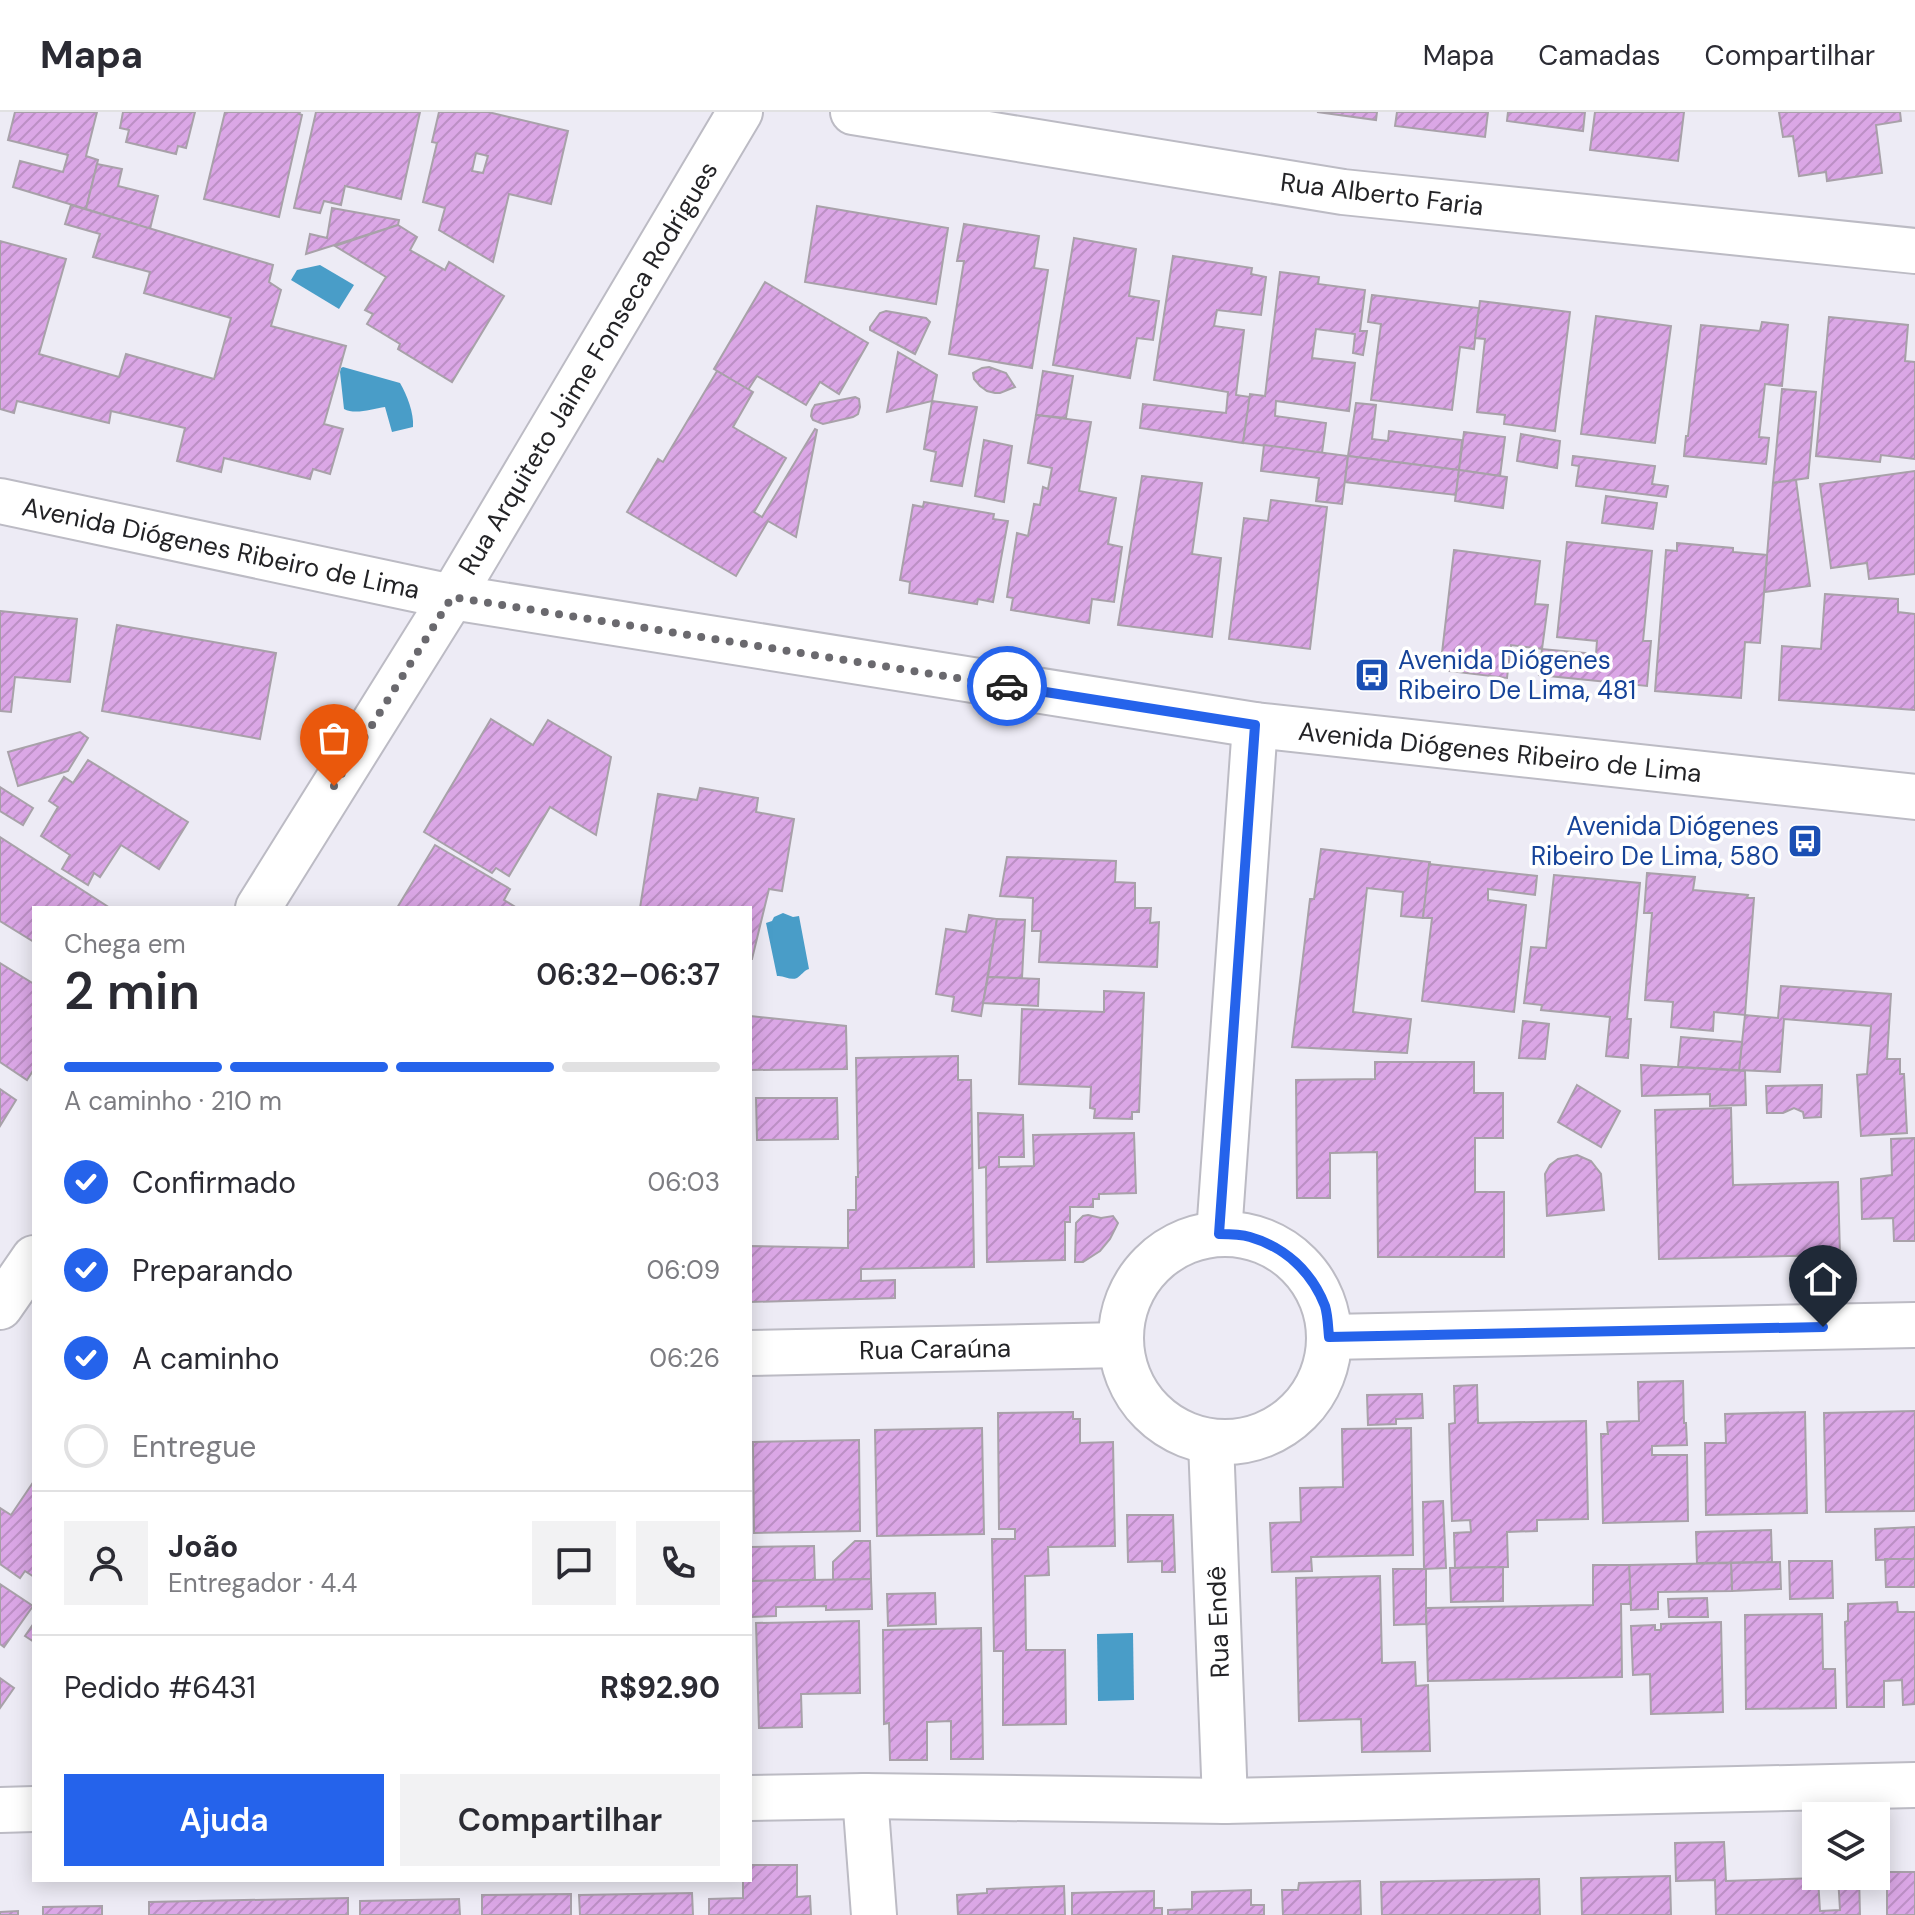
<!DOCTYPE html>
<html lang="pt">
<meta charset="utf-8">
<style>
:root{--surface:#fff;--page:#f2f2f3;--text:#2b2b33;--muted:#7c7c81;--line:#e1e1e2;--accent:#2563eb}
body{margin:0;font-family:"DM Sans",sans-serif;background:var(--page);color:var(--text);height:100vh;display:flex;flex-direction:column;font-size:30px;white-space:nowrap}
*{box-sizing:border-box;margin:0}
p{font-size:26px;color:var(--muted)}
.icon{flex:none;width:44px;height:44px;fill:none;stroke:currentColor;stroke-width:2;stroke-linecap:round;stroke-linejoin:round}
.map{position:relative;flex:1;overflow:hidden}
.side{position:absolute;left:32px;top:794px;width:720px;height:976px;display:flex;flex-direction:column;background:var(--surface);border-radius:0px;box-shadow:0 4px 20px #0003}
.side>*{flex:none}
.buttons{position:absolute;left:1802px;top:1690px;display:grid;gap:16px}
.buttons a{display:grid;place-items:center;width:88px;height:88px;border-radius:0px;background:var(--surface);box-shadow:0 4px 20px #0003;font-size:40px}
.pin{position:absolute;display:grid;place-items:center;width:68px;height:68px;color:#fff;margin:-82px -34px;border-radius:50% 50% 50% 0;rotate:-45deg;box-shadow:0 0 8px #0007}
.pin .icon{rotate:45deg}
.courier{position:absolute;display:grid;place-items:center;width:80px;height:80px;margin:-40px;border:6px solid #2563eb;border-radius:50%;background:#fff;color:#222;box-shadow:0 2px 10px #0007}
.headline em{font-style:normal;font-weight:600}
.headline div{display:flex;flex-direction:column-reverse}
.headline{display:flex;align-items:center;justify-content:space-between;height:136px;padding:0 32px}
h1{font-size:52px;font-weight:600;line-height:60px}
.bar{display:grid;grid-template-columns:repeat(4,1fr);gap:12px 8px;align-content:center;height:96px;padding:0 32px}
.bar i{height:10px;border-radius:6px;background:var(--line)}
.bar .current{background:var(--accent)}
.bar p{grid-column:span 4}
.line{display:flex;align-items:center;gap:20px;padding:0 32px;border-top:2px solid var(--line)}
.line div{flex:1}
.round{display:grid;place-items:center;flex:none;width:84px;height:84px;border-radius:0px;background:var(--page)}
ol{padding:0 32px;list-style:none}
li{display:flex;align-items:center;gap:24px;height:88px}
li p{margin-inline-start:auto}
li .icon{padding:8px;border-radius:50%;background:var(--accent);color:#fff;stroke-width:4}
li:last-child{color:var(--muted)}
li i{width:44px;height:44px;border:4px solid var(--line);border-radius:50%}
.action{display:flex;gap:16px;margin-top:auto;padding:16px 32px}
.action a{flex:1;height:92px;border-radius:0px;background:var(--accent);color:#fff;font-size:32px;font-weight:600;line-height:92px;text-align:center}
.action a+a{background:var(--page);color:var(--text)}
header{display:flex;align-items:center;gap:48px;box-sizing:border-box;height:112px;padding:0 40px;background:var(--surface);border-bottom:2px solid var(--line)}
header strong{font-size:38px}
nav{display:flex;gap:44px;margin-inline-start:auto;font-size:28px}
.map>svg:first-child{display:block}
.water{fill:#499dc8}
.building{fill:url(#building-hatch);stroke:#a8a1a9;stroke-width:2;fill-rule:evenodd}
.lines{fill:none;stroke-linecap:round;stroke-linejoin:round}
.minor-casing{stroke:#bcbbc4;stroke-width:48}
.major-casing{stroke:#bcbbc4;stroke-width:48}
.minor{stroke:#fff;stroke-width:44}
.major{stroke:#fff;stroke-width:44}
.done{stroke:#6a696e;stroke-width:8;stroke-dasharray:0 14.4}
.route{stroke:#2563eb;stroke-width:10}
.labels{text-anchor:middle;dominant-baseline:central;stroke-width:7;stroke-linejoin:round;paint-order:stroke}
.street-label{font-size:26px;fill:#232326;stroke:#fff}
.transit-label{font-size:26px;fill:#164399;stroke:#fff;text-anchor:start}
</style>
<header>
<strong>Mapa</strong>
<nav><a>Mapa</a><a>Camadas</a><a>Compartilhar</a></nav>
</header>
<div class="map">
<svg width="1915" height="1803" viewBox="0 0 1915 1803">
<defs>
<pattern id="building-hatch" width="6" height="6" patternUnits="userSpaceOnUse" patternTransform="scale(2)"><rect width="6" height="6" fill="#dba7e6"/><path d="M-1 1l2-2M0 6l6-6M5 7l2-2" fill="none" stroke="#bc8fc5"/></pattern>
</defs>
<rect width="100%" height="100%" fill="#edebf5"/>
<!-- water -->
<g class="water">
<path d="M320,153l34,20 -15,24 -48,-29 6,-10z"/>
<path d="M343,255l57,16c7,12 14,30 13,44l-21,5 -7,-25c-13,2 -30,8 -41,2l-4,-37 1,-4z"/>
<path d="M783,801l10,4 6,-1 10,53c-6,2 -7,6 -12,9 -7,3 -13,-3 -20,-2l-11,-53 6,-2 2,-4z"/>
<path d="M1133,1521l1,67 -36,1 -1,-67z"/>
</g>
<!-- building -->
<g class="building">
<path d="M15,0h82l-11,44 12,4 -12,49 -73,-22 7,-26 43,11 5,-17 -60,-15z"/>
<path d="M123,0h72l-9,36 -8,-2 -2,8 -50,-12 3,-12 -9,-2z"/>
<path d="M225,0h75l-1,2 3,1 -23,102 -75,-18z"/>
<path d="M316,0h104l-19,87 -56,-13 -4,19 -17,-4 -4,12 -26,-5z"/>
<path d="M439,0h49l80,19 -17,73 -42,-10 -16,68 -54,-32 6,-22 -22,-6 14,-59 -5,-1zM476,41l12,3 -5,17 -11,-2z"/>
<path d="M1317,0h60l-1,8z"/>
<path d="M1397,0h91l-3,25 -90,-11z"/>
<path d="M1508,0h77l-2,19 -76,-10z"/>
<path d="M1595,0h89l-6,49 -88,-11z"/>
<path d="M1779,0h121l1,9 -25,4 6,48 -55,8 -1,-9 -27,4 -6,-40 -10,1z"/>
<path d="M97,52l25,5 -4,17 40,10 -8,33 -64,-20z"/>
<path d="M71,93l202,60 -4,17 12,8 -10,36 75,20 -22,78 19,5 -13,45 -17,-5 -3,10 -86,-21 -3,14 -44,-11 8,-33 -74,-17 -2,12 -92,-22 -3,12 -14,-4v-168l66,18 -27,95 80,23 7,-23 88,25 17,-61 -87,-25 6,-21 -57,-15 7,-23 -35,-10z"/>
<path d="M817,94l131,22 -12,76 -131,-22z"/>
<path d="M332,96l67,12 -1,5 -92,29 4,-20 17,4z"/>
<path d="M964,112l75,12 -5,32 14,2 -16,98 -83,-14 15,-93h-7z"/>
<path d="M398,113l19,12 -7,13 35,20 4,-8 55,34 -52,86 -54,-33 2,-5 -33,-20 6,-10 -8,-4 21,-33 -51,-31z"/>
<path d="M1074,126l62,11 -7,47 30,5 -6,39 -16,-2 -7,40 -77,-13z"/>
<path d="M1173,144l79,12 -1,6 15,3 -5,38 -44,-5 -3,16 30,4 -8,65 14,2 -7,46 -103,-15 3,-24 83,9 2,-21 -74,-12z"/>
<path d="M1280,160l39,5 -1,7 47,6 -5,41h7l-4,24 -10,-2 2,-19 -39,-5 -4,29 43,5 -6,48 -73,-10 -1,15 51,7 -4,30 -79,-10 7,-49 15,2z"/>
<path d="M765,170l103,61 -29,51 -19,-12 -14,23 -49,-29 -9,14 -34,-21z"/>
<path d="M1372,183l107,13 -5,41 -14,-2 -8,63 -81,-10 10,-76 -13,-2z"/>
<path d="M1480,189l90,11 -15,119 -51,-7 1,-9 -28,-3 8,-73 -10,-1z"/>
<path d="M886,199l40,7 4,4 -15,32 -45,-24v-3l10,-14z"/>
<path d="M1596,204l75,10 -16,117 -74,-9z"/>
<path d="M1829,205l79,8 -3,36 10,1v97l-34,-4 -1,7 -64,-6z"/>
<path d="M1762,210l26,3 -6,61 -17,-2 -6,53 10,1 -3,26 -82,-8 2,-20h2l13,-111 59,6z"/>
<path d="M898,240l39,23 -5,26 -45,11z"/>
<path d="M989,255l17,6 9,14 -15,6h-5l-8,-2 -7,-5 -6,-7 -1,-6 9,-5z"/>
<path d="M717,259l36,21 -20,35 53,31 -32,54 8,5 53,-88 2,1 -21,107 -28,-16 -32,55 -109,-64 31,-53 5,3z"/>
<path d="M1043,259l30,5 -7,42 -30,-3z"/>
<path d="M1782,277l34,3 -8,86 -35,5z"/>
<path d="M855,285l4,2 1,8 -2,7 -5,3 -30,7 -10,-4 -2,-4 1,-6 3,-5z"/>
<path d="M932,289l45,6 -15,79 -31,-5 5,-29 -12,-3z"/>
<path d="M1356,291l20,2 -4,34 16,2 1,-10 73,9 -3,30 -111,-14z"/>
<path d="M1036,303l55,7 -12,69 37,7 -8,46 14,3 -8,55 -22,-3 -3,24 -78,-13 2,-12 -6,-1 10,-64 11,3 6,-32 6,1 3,-18 5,2 4,-21 -24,-5z"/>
<path d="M1464,320l41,5 -5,39 -41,-6z"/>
<path d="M1521,322l39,7 -3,27 -40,-7z"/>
<path d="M984,328l28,6 -8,56 -29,-6z"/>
<path d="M1264,333l84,11 -6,48 -26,-3 3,-23 -58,-7z"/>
<path d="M1348,344l111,14 -3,25 -111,-13z"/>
<path d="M1573,344l82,10 -3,18 16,2 -2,11 -90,-11 3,-20 -7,-1z"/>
<path d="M1459,358l48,7 -4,31 -48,-7z"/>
<path d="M1915,359v103l-46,5 -2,-16 -36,5 -11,-84z"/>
<path d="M1142,364l60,7 -10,71 29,4 -9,79 -94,-12z"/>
<path d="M1796,368l14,106 -46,6 9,-109z"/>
<path d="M1606,384l51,7 -4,26 -51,-6z"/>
<path d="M1271,388l56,7 -17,142 -81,-10 15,-121 24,3z"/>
<path d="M924,390l70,12 -1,5 15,2 -15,81 -15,-3 -1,5 -68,-11 1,-11 -10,-2 13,-75 10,2z"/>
<path d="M1567,430l85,9 -9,90h8l-4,45 -108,-11 3,-26 54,5 1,-13 -40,-4z"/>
<path d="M1677,431l56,5v4l34,3 -7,88 -15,-1 -4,56 -86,-7 11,-141 11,1z"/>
<path d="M1454,438l86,11 -5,43 13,1 -6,44 -31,-4 -4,33 -67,-8z"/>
<path d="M1825,482l73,5v13l17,2v96l-136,-10 3,-54 39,3z"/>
<path d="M0,499l77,8 -7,63 -55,-5 -4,35 -11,-1z"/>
<path d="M117,513l159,28 -16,86 -158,-28z"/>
<path d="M491,607l42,26 15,-25 63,37 -15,78 -46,-28 -41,69 -13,-8 -4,5 -68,-41z"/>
<path d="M80,620l8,6 -20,33 -50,15 -10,-34z"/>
<path d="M88,648l100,62 -29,47 -38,-24 -21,32 -6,-4 -6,12 -26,-16 8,-14 -29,-19 17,-29 -9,-6 15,-24 9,6z"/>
<path d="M0,675l33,21 -10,17 -23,-14z"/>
<path d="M700,676l58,10 -2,14 38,7 -12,72 -13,-2 -17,70h-2v-51h-110l18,-114 39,6z"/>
<path d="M0,725l110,71h-76v34l-34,-21z"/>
<path d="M435,733l75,44 -6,11 13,8h-120z"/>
<path d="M1321,737l109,13 -7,56 -22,-2 2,-24 -36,-4 -14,124 58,7 -4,34 -115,-6 18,-148h4z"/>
<path d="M1007,745l109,4 -1,21 20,1v25h16l-1,15 9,-1 -2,45 -118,-5 2,-31h-9l1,-33 -33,-2z"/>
<path d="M1429,752l108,12 -2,19 -47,-6v11l38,5 -12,107 -92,-11 10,-83h-9z"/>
<path d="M1647,761l48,4 -2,13 55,5 -1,3h7l-9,117 -31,-3 -1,19 -42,-4 2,-25 -28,-2 7,-87h-8z"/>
<path d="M1554,763l86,8 -13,136h4l-3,39 -22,-2 4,-39 -69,-7 1,-5 -18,-2 7,-56 15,1z"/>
<path d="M969,803l28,4 -16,97 -29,-5 2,-14 -18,-3 10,-65 20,3z"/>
<path d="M997,807l28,1 -3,58 -34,-1z"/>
<path d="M0,851l34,21v85l-7,11 -27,-18z"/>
<path d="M988,865l51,2 -1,27 -55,-3z"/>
<path d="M1781,874l110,8 -4,65h13v15h4l3,59 -46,3 -4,-61 10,-1 4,-48 -87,-7 -4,53 -41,-2 6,-55 33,3z"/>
<path d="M1104,879l40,2 -5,119h-7v7l-38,-1 1,-9 -5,-1 1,-21 -72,-3 3,-75 82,3z"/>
<path d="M750,904l96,10 1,43 -97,1z"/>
<path d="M1523,909l26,3 -4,35 -26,-1z"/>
<path d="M1681,925l61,5 -3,28 -61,-3z"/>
<path d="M958,944v24h13l3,187 -113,2v12l34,-1v18l-145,4v-56l98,2v-38h8v-33h2l-2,-119z"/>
<path d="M1375,950h99v31h29v45h-28v54h29v65h-126l-1,-105 -47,1v45h-33l-1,-118 79,-1z"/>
<path d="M1641,953l104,6 1,34 -36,1v-12l-68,2z"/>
<path d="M1577,973l43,26 -19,36 -43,-25z"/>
<path d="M1822,973l-1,32 -17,1 -1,-6 -9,-4 -11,5h-16l-1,-27z"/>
<path d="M0,977l16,11 -16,26z"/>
<path d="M756,986h81l1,41 -81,1z"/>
<path d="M1731,996l2,77 105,-3 2,73 -181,4 -4,-149z"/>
<path d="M978,1001l45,2 1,42h-25v10l35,-1 -1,-31 101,-2 2,60 -37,1v5h-6v8h-23v15h-5v38l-78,2 -1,-95 -7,1z"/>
<path d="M1915,1026v103h-21l-1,-23 -31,1 -1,-40 31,-4 -1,-36z"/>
<path d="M1577,1043l14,6 10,13 3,36 -57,6 -2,-42 5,-9 8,-6z"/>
<path d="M1088,1103l13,3 12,-2 5,7 -8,16 -10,12 -17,11h-8l1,-39 7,-7z"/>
<path d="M1683,1269l1,42h2l1,22 -35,1v9h35l1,66 -85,2 -2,-89h7l-1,-12 32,-1 -1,-39z"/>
<path d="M1477,1273l1,38 108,-2 2,98 -51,1v11l-30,1 1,35 -53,1 -1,-35 17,-1 -1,-12 -18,1 -3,-97 6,-1 -1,-37z"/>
<path d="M1422,1282l1,24 -27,1v5l-28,1 -1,-30z"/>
<path d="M1915,1299v100l-89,1 -2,-99z"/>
<path d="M1073,1300v7h7v24l33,-1 2,104 -67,1 1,28 -24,1 1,74h39l1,74 -63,1v-74h-9l-2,-112h23v-10h-16l-1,-116z"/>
<path d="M1805,1300l2,101 -101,2 -1,-72h21l-1,-29z"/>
<path d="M982,1316l2,106 -107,2 -2,-106z"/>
<path d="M1411,1316l2,127 -102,2 1,14 -40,1 -2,-49 31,-1 -1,-34 43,-1 -1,-58z"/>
<path d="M859,1328l1,91 -106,2 -1,-91z"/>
<path d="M34,1369v96l-9,-6 -5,7 -20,-14v-56l11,7z"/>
<path d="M1443,1389l3,67 -22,1 -1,-67z"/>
<path d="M1127,1403h46l2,57h-13v-11l-34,1z"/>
<path d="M1915,1415v32l-39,1 -1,-31z"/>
<path d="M1771,1418l1,32 -75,1 -1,-31z"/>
<path d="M855,1429h15l1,38 -38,1v-18z"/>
<path d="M814,1434l1,34 -65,1v-34z"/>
<path d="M1885,1447h30v28h-29z"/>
<path d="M1789,1449h43l1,37 -43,1z"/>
<path d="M1780,1450l1,27 -49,2 -1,-28z"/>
<path d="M1731,1451l1,28 -74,1v17l-27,1 -2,-45z"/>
<path d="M1593,1453h36l2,39h-10l1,73 -194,4 -2,-73 167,-3z"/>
<path d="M1503,1455v34l-52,1 -1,-34z"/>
<path d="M1393,1457h33v55l-32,1z"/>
<path d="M1380,1464l2,87 33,-1 1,24 12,-1 2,66 -68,1 -1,-33 -62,2 -3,-143z"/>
<path d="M871,1467l1,30 -46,1v-4l-50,1v9l-26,1v-36z"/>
<path d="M0,1472l33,22 -29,41 -4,-3z"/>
<path d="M935,1481l1,31 -48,2 -1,-32z"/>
<path d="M1707,1486l1,19h-39l-1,-18z"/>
<path d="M1897,1490l1,10h17v92l-12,1 -1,-25 -18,1v26h-37l-2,-85 3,-1v-17z"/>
<path d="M1822,1502l1,55h12l1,39 -90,1 -1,-94z"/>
<path d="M859,1509l1,72 -59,1 1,33 -43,1 -3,-105z"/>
<path d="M1721,1510l2,90 -72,2 -1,-40 -17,1 -2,-49 24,-1v5h6v-6z"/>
<path d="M34,1511v19l-9,-6z"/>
<path d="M981,1516l2,131h-32v-38l-24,1v38h-37l-1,-37 -5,1 -1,-94z"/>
<path d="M0,1566l14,10 -14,20z"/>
<path d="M1724,1730l2,39 92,-3 2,33 20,-1 -2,-34h21l1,39h-144l-1,-35 -39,1 -1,-38z"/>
<path d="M750,1753h47v32l13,-1 1,19h-102v-16l34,-1v-18h7z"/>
<rect x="1887" y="1760" width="28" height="43"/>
<path d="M1670,1764l1,39h-89l-1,-37z"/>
<path d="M1539,1767l1,36h-158l-1,-33z"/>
<path d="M1360,1769l1,34h-78l-1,-25h16l1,-7z"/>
<path d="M1064,1774l1,29h-107l-1,-20 30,-2v-4z"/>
<path d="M1251,1778v15h13v10h-96v-5l24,-1v-17z"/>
<path d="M1154,1779v17h8v7h-90v-22z"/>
<path d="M692,1781l1,22h-113l-1,-20z"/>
<path d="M571,1782v21h-89v-20z"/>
<path d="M348,1786v17h-199v-13z"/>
<path d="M459,1787l1,16h-100v-14z"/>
<path d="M102,1794v9h-59v-8z"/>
<path d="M18,1799v4h-18v-3z"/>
</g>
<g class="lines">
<!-- minor casing -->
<g class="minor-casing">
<g id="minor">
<path d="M853,0l490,80 572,59"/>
<path d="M258,796l194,-311 288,-485"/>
<path d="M1219,1122l36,-509"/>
<circle cx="1225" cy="1226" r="104"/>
<path d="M0,1195l34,-49"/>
<path d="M1329,1225l586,-12"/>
<path d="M750,1241l370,-8"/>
<path d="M1211,1330l14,359"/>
<path d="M865,1684l9,119"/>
<path d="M750,1686l115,-2 360,5 690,-16"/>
<path d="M0,1698l34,-1"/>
</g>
</g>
<!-- major casing -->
<g class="major-casing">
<path id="major" d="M0,389l452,96 803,128 660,72"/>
</g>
<!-- minor -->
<use href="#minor" class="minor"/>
<!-- major -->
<use href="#major" class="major"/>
</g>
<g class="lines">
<!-- done -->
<path class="done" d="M334,674l118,-189 555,89"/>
<!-- route -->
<path class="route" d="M1007,574l248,39 -36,509c10,0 21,0 31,3 35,10 62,35 75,69 3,10 3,21 4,31l494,-10"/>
</g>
<!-- icons -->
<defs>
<g id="bus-square" transform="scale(1.8)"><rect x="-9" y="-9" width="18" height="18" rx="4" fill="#1a4fb4" stroke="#fff"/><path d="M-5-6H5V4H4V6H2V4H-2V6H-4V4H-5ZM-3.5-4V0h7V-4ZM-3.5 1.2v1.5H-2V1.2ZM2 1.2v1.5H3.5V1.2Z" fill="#fff"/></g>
</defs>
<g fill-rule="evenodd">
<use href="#bus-square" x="1372" y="563"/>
<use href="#bus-square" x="1805" y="729"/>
</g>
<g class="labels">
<!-- street labels -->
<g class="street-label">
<text transform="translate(1382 82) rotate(7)">Rua Alberto Faria</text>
<text transform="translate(588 256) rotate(-59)">Rua Arquiteto Jaime Fonseca Rodrigues</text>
<text transform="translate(221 436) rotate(12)">Avenida Diógenes Ribeiro de Lima</text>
<text transform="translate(1500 640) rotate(6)">Avenida Diógenes Ribeiro de Lima</text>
<text transform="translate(935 1237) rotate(-1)">Rua Caraúna</text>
<text transform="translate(1218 1510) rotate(-92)">Rua Endê</text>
</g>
<!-- transit labels -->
<g class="transit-label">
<text x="1398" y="548">Avenida Diógenes<tspan x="1398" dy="30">Ribeiro De Lima, 481</tspan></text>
<text x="1779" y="714" text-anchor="end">Avenida Diógenes<tspan x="1779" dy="30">Ribeiro De Lima, 580</tspan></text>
</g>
</g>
</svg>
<div class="buttons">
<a><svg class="icon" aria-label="layers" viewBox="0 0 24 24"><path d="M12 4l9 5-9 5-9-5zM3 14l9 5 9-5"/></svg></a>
</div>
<div class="pin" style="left:334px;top:674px;background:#ea580c"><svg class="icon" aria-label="bag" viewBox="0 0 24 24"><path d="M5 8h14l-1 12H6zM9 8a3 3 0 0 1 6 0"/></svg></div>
<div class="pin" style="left:1823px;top:1215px;background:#1f2937"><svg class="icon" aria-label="home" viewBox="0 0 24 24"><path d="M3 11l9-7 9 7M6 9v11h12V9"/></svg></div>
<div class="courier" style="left:1007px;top:574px"><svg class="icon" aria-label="car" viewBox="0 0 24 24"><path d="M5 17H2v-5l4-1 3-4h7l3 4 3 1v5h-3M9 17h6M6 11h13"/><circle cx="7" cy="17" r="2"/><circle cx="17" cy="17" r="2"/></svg></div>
<section class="side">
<div class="headline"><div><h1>2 min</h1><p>Chega em</p></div><em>06:32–06:37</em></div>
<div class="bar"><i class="current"></i><i class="current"></i><i class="current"></i><i></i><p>A caminho · 210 m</p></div>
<ol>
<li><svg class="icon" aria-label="check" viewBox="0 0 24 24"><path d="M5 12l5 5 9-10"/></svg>Confirmado<p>06:03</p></li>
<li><svg class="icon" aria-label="check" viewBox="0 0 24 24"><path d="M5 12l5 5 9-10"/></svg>Preparando<p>06:09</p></li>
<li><svg class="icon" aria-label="check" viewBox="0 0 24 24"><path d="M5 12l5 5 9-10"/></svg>A caminho<p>06:26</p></li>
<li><i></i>Entregue</li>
</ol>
<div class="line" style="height:144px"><a class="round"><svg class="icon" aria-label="person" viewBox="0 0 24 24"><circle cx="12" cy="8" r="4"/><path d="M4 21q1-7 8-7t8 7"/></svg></a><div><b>João</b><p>Entregador · 4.4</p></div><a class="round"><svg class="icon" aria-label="chat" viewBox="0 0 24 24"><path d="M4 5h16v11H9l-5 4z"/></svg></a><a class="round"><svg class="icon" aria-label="phone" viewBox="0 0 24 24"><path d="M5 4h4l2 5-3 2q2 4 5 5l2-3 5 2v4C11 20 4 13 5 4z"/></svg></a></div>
<div class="line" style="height:104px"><div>Pedido #6431</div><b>R$92.90</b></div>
<div class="action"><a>Ajuda</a><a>Compartilhar</a></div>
</section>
</div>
